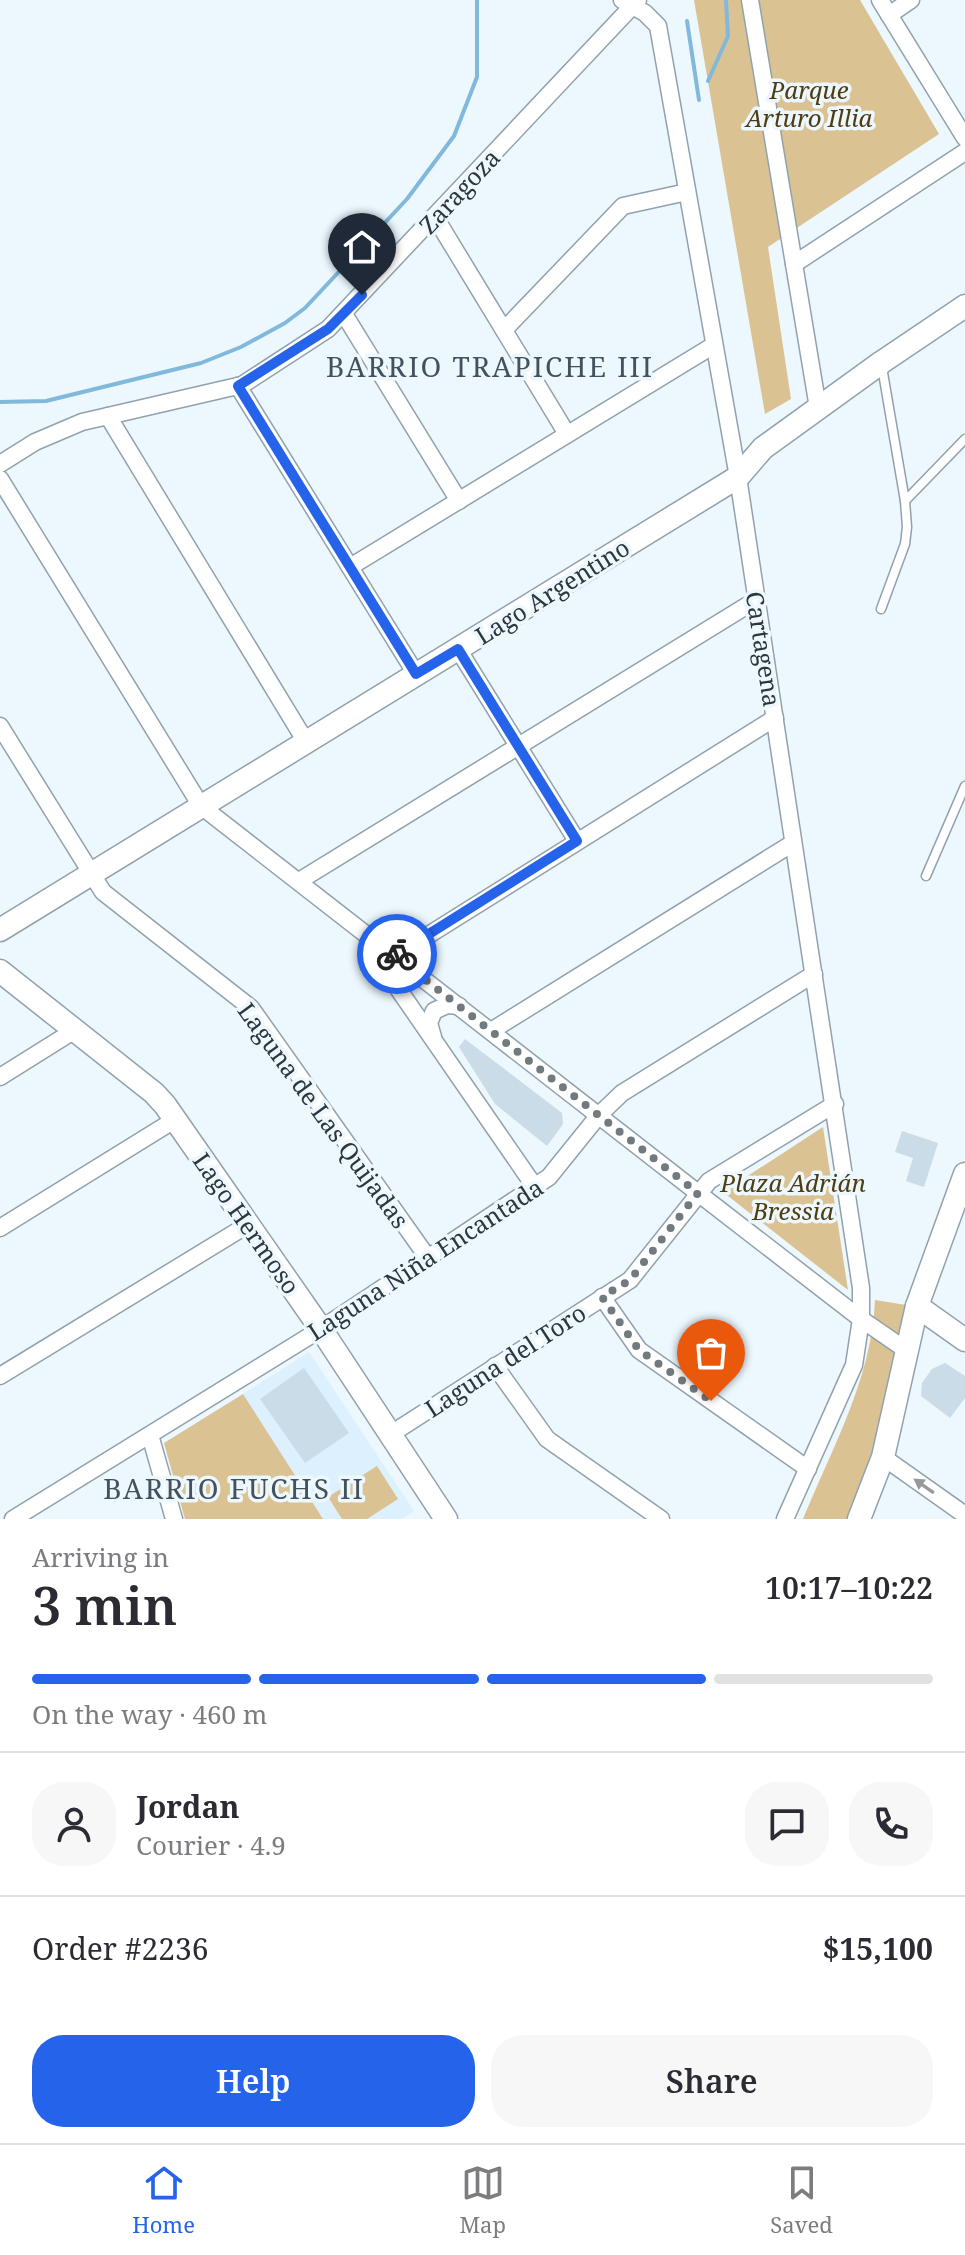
<!DOCTYPE html>
<meta charset="utf-8">
<style>
:root{--surface:#fff;--page:#f7f7f7;--text:#2b2b33;--muted:#7c7c81;--line:#e1e1e2;--accent:#2563eb}
body{margin:0;font-family:"Noto Serif",serif;background:var(--page);color:var(--text);height:100vh;display:flex;flex-direction:column;font-size:30px;white-space:nowrap}
*{box-sizing:border-box;margin:0}
p{font-size:26px;color:var(--muted)}
.icon{flex:none;width:44px;height:44px;fill:none;stroke:currentColor;stroke-width:2;stroke-linecap:round;stroke-linejoin:round}
.map{position:relative;height:1519px;overflow:hidden}
.drawer{display:flex;flex-direction:column;background:var(--surface);flex:1}
.drawer>*{flex:none}
.pin{position:absolute;display:grid;place-items:center;width:68px;height:68px;color:#fff;margin:-82px -34px;border-radius:50% 50% 50% 0;rotate:-45deg;box-shadow:0 0 8px #0007}
.pin .icon{rotate:45deg}
.courier{position:absolute;display:grid;place-items:center;width:80px;height:80px;margin:-40px;border:6px solid #2563eb;border-radius:50%;background:#fff;color:#222;box-shadow:0 2px 10px #0007}
.summary em{font-style:normal;font-weight:600}
.summary div{display:flex;flex-direction:column-reverse}
.summary{display:flex;align-items:center;justify-content:space-between;height:136px;padding:0 32px}
h1{font-size:52px;font-weight:600;line-height:60px}
.bar{display:grid;grid-template-columns:repeat(4,1fr);gap:12px 8px;align-content:center;height:96px;padding:0 32px}
.bar i{height:10px;border-radius:6px;background:var(--line)}
.bar .selected{background:var(--accent)}
.bar p{grid-column:span 4}
.line{display:flex;align-items:center;gap:20px;padding:0 32px;border-top:2px solid var(--line)}
.line div{flex:1}
.round{display:grid;place-items:center;flex:none;width:84px;height:84px;border-radius:32px;background:var(--page)}
.primary-button{display:flex;gap:16px;margin-top:auto;padding:16px 32px}
.primary-button a{flex:1;height:92px;border-radius:32px;background:var(--accent);color:#fff;font-size:32px;font-weight:600;line-height:92px;text-align:center}
.primary-button a+a{background:var(--page);color:var(--text)}
.dock{display:flex;justify-content:space-around;align-items:center;height:112px;border-top:2px solid var(--line);background:var(--surface);font-size:22px;color:var(--muted)}
.dock a{display:grid;justify-items:center;gap:4px}
.dock .selected{color:var(--accent)}
.map>svg:first-child{display:block}
.built{fill:#dcf0fd}
.green{fill:#dbc292}
.lines{fill:none;stroke-linecap:round;stroke-linejoin:round}
.stream{stroke:#81b9dc;stroke-width:4}
.building{fill:#cadce8}
.lane-casing{stroke:#91a2ad;stroke-width:11}
.street-casing{stroke:#91a2ad;stroke-width:19}
.secondary-casing{stroke:#91a2ad;stroke-width:25}
.lane{stroke:#fff;stroke-width:8}
.street{stroke:#fff;stroke-width:16}
.secondary{stroke:#fff;stroke-width:22}
.oneway{fill:#979a9d}
.done{stroke:#717a7f;stroke-width:8;stroke-dasharray:0 14.4}
.route{stroke:#2563eb;stroke-width:10}
.labels{text-anchor:middle;dominant-baseline:central;stroke-width:7;stroke-linejoin:round;paint-order:stroke}
.park-label{font-size:24px;font-style:italic;fill:#503c11;stroke:#ecf7fe}
.street-label{font-size:24px;fill:#2f363b;stroke:#ecf7fe}
.quarter-label{font-size:28px;letter-spacing:2px;fill:#43525c;stroke:#ecf7fe}
</style>
<div class="map">
<svg width="965" height="1519" viewBox="0 0 965 1519">
<rect width="100%" height="100%" fill="#ecf7fe"/>
<!-- built -->
<path class="built" d="M309,1352l105,159 -12,8h-79l-80,-125z"/>
<!-- green -->
<g class="green">
<path d="M694,0h166l79,134 -171,113 23,152 -26,15z"/>
<path d="M823,1127l25,163 -125,-98z"/>
<path d="M875,1300l31,5 -33,146 -25,68h-45c29,-71 69,-141 72,-219z"/>
<path d="M243,1394l80,125h-138l-21,-76z"/>
<path d="M377,1466l21,33 -31,20h-25l-14,-22z"/>
</g>
<g class="lines">
<!-- stream -->
<g class="stream">
<path d="M687,21l12,79"/>
<path d="M708,81l20,-45 -2,-36"/>
<path d="M0,402l46,-1 155,-38 40,-16 44,-24 20,-15 102,-109 47,-63 23,-59v-77"/>
</g>
</g>
<!-- building -->
<g class="building">
<path d="M465,1039l97,74 1,11 -16,22 -52,-42 -36,-57z"/>
<path d="M902,1131l36,12 -14,44 -18,-6 7,-23 -18,-6z"/>
<path d="M945,1363l20,13v22l-15,20 -29,-22 1,-13 10,-14z"/>
<path d="M304,1368l45,65 -44,30 -45,-64z"/>
</g>
<g class="lines">
<!-- lane casing -->
<g class="lane-casing">
<g id="lane">
<path d="M905,501l60,-62"/>
<path d="M881,609l24,-65 2,-17 -2,-26 -23,-134"/>
<path d="M926,876l39,-90"/>
</g>
</g>
<!-- street casing -->
<g class="street-casing">
<g id="street">
<path d="M622,0l23,13 13,13 80,451 123,811v31l-7,46 -69,154"/>
<path d="M750,0l68,408"/>
<path d="M880,0l85,138"/>
<path d="M889,15l22,-15"/>
<path d="M435,217l132,217"/>
<path d="M794,264l171,-112"/>
<path d="M344,314l115,187"/>
<path d="M504,330l119,-124 64,-14"/>
<path d="M238,386l178,288"/>
<path d="M108,416l198,326"/>
<path d="M0,464l35,-22 47,-20 160,-37 86,-56 310,-329"/>
<path d="M0,479l201,327 497,387 163,126 45,31"/>
<path d="M350,567l364,-222"/>
<path d="M458,649l119,192"/>
<path d="M0,726l103,166 148,116 177,250"/>
<path d="M299,881l457,-281"/>
<path d="M491,1031l302,-188"/>
<path d="M433,1037l-4,-14 5,-12 13,-6 12,1"/>
<path d="M0,1077l75,-47"/>
<path d="M535,1187l-136,-197 -4,-34 380,-238"/>
<path d="M0,1228l176,-109"/>
<path d="M602,1297l37,53 169,119"/>
<path d="M495,1366l52,73 114,80"/>
<path d="M0,1376l249,-152"/>
<path d="M391,1434l239,-154 79,-99 126,-77"/>
<path d="M150,1435l24,84"/>
<path d="M883,1457l82,58"/>
<path d="M13,1519l308,-190 228,-152 50,-62 23,-22 192,-119"/>
</g>
</g>
<!-- secondary casing -->
<g class="secondary-casing">
<g id="secondary">
<path d="M0,930l738,-453 25,-29 119,-86 83,-56"/>
<path d="M0,971l154,122 11,12 156,224 125,190"/>
<path d="M917,1306l48,34"/>
<path d="M859,1519l24,-62 34,-151 48,-132"/>
</g>
</g>
<!-- lane -->
<use href="#lane" class="lane"/>
<!-- street -->
<use href="#street" class="street"/>
<!-- secondary -->
<use href="#secondary" class="secondary"/>
</g>
<!-- one-way arrows -->
<defs><path id="oneway-solid" d="M-6-.8H1V-3.2L6.5 0L1 3.2V.8H-6Z" transform="scale(2)"/></defs>
<use class="oneway" href="#oneway-solid" transform="translate(924 1486) rotate(-145)"/>
<g class="lines">
<!-- done -->
<path class="done" d="M397,954l-2,2 303,237 -68,87 -28,17 37,53 72,51"/>
<!-- route -->
<path class="route" d="M362,295l-34,34 -90,57 178,288 42,-25 119,192 -180,113"/>
</g>
<g class="labels">
<!-- park labels -->
<g class="park-label">
<text x="809" y="89">Parque<tspan x="809" dy="28">Arturo Illia</tspan></text>
<text x="793" y="1182">Plaza Adrián<tspan x="793" dy="28">Bressia</tspan></text>
</g>
<!-- street labels -->
<g class="street-label">
<text transform="translate(459 191) rotate(-47)">Zaragoza</text>
<text transform="translate(552 591) rotate(-32)">Lago Argentino</text>
<text transform="translate(764 649) rotate(81)">Cartagena</text>
<text transform="translate(324 1115) rotate(54)">Laguna de Las Quijadas</text>
<text transform="translate(247 1223) rotate(55)">Lago Hermoso</text>
<text transform="translate(425 1259) rotate(-33)">Laguna Niña Encantada</text>
<text transform="translate(505 1360) rotate(-33)">Laguna del Toro</text>
</g>
<!-- quarter labels -->
<g class="quarter-label">
<text x="490" y="366">BARRIO TRAPICHE III</text>
<text x="234" y="1488">BARRIO FUCHS II</text>
</g>
</g>
</svg>
<div class="pin" style="left:711px;top:1401px;background:#ea580c"><svg class="icon" aria-label="bag" viewBox="0 0 24 24"><path d="M5 8h14l-1 12H6zM9 8a3 3 0 0 1 6 0"/></svg></div>
<div class="pin" style="left:362px;top:295px;background:#1f2937"><svg class="icon" aria-label="home" viewBox="0 0 24 24"><path d="M3 11l9-7 9 7M6 9v11h12V9"/></svg></div>
<div class="courier" style="left:397px;top:954px"><svg class="icon" aria-label="bike" viewBox="0 0 24 24"><circle cx="6" cy="16" r="4"/><circle cx="18" cy="16" r="4"/><path d="M6 16l4-8h5l3 8M10 8l3 8H6M13 5h3"/></svg></div>
</div>
<section class="drawer">
<div class="summary"><div><h1>3 min</h1><p>Arriving in</p></div><em>10:17–10:22</em></div>
<div class="bar"><i class="selected"></i><i class="selected"></i><i class="selected"></i><i></i><p>On the way · 460 m</p></div>
<div class="line" style="height:144px"><a class="round"><svg class="icon" aria-label="person" viewBox="0 0 24 24"><circle cx="12" cy="8" r="4"/><path d="M4 21q1-7 8-7t8 7"/></svg></a><div><b>Jordan</b><p>Courier · 4.9</p></div><a class="round"><svg class="icon" aria-label="chat" viewBox="0 0 24 24"><path d="M4 5h16v11H9l-5 4z"/></svg></a><a class="round"><svg class="icon" aria-label="phone" viewBox="0 0 24 24"><path d="M5 4h4l2 5-3 2q2 4 5 5l2-3 5 2v4C11 20 4 13 5 4z"/></svg></a></div>
<div class="line" style="height:104px"><div>Order #2236</div><b>$15,100</b></div>
<div class="primary-button"><a>Help</a><a>Share</a></div>
</section>
<nav class="dock">
<a class="selected"><svg class="icon" aria-label="home" viewBox="0 0 24 24"><path d="M3 11l9-7 9 7M6 9v11h12V9"/></svg>Home</a>
<a><svg class="icon" aria-label="map" viewBox="0 0 24 24"><path d="M3 6l6-2 6 2 6-2v14l-6 2-6-2-6 2zM9 4v14M15 6v14"/></svg>Map</a>
<a><svg class="icon" aria-label="saved" viewBox="0 0 24 24"><path d="M7 4h10v16l-5-4-5 4z"/></svg>Saved</a>
</nav>
